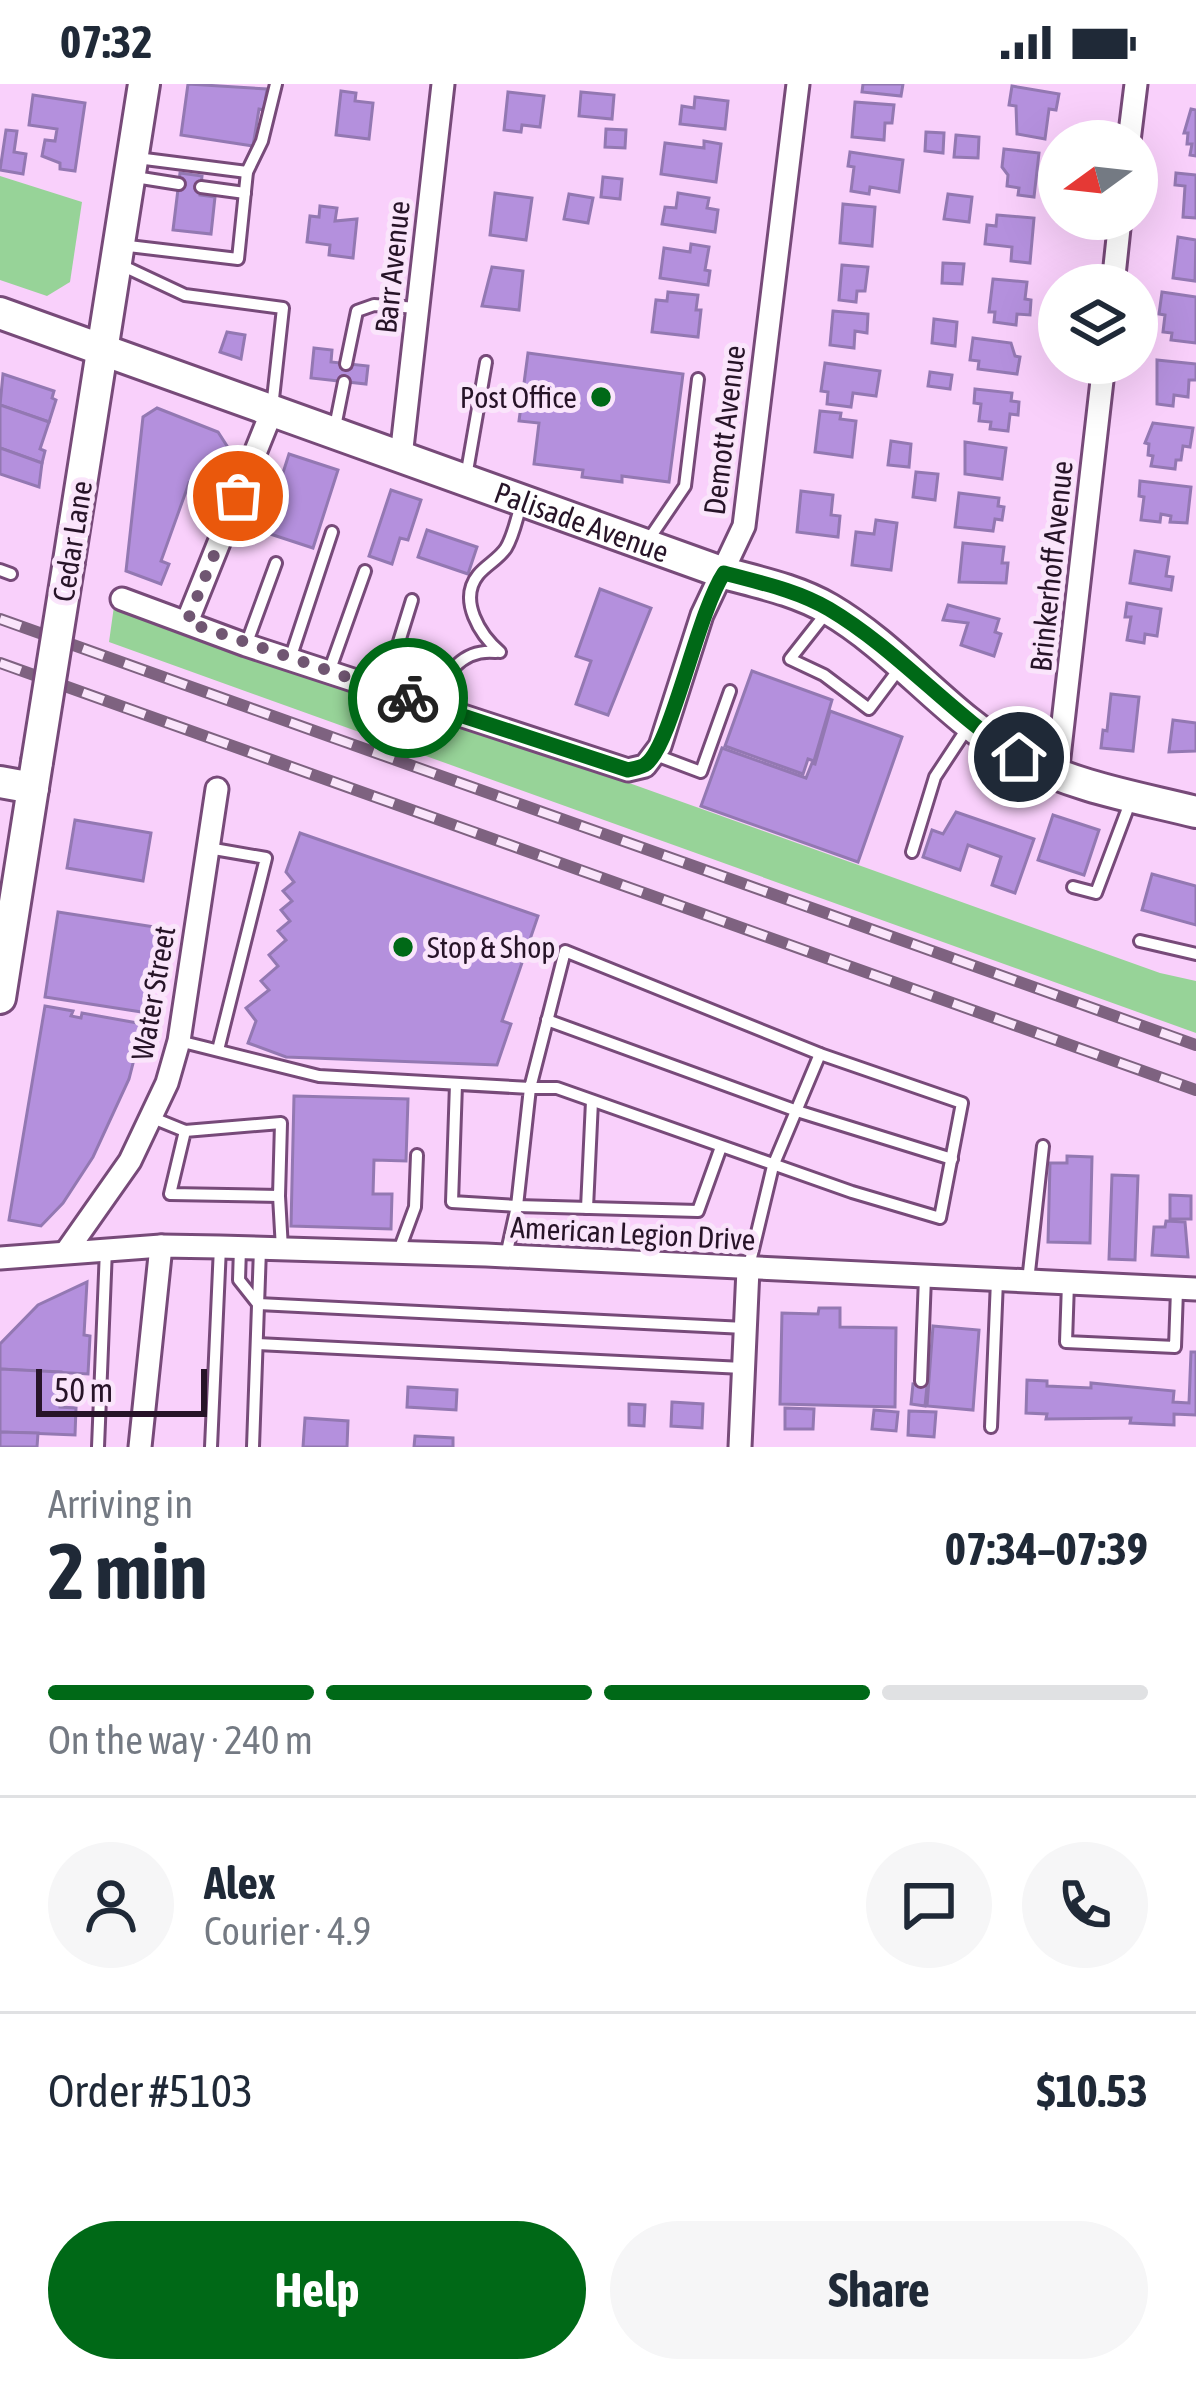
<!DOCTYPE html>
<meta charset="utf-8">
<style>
:root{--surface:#fff;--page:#f6f6f7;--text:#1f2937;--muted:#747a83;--line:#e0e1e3;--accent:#006917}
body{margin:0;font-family:"Asap Condensed",sans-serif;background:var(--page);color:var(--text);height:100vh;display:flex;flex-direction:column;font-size:45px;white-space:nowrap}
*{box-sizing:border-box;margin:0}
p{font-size:39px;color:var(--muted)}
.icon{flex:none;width:66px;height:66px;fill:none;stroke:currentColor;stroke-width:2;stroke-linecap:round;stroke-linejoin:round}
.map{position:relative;height:1363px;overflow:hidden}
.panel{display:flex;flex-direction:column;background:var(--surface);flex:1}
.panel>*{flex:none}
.needle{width:78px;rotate:255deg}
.controls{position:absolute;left:1038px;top:36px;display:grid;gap:24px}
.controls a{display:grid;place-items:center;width:120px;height:120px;border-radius:50%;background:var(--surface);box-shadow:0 12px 48px #0002;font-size:60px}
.scale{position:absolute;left:36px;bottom:30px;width:171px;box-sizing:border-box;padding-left:12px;border:6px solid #271428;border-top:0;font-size:33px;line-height:42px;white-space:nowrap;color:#271428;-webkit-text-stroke:9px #fae5fb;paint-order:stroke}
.pin{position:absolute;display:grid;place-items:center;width:102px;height:102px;color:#fff;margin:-51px;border:6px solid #fff;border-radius:50%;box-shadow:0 3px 12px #0007}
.courier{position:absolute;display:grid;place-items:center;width:120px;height:120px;margin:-60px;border:9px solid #006917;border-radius:50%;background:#fff;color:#222;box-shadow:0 3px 15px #0007}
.summary em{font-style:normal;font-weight:700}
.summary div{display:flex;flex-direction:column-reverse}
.summary{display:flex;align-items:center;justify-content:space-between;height:204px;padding:0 48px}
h1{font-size:78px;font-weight:700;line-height:90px}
.bar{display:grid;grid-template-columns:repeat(4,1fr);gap:18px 12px;align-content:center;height:144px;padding:0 48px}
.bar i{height:15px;border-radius:9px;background:var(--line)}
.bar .on{background:var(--accent)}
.bar p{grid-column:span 4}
.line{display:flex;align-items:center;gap:30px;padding:0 48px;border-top:3px solid var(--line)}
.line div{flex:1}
.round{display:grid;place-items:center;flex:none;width:126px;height:126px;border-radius:63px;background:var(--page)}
.cta{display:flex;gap:24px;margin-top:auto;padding:24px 48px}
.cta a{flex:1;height:138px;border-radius:72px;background:var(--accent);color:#fff;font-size:48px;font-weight:700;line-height:138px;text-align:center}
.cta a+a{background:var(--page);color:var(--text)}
.status{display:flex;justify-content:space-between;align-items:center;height:84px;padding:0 60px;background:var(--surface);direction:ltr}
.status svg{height:33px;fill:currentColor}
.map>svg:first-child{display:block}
.green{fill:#97d398}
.building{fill:#b490dd;stroke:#9378b2;stroke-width:3}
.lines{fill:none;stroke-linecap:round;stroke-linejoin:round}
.lane-casing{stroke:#774a79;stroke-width:16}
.street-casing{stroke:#774a79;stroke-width:27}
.secondary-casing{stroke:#774a79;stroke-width:36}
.lane{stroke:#fff;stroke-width:10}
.street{stroke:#fff;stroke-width:21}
.secondary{stroke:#fff;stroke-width:30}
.rail-casing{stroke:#7e6280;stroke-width:12}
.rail{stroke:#fae5fb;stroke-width:8;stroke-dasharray:22;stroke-linecap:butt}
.secondary-bridge-casing{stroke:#774a79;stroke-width:36;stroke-linecap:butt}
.secondary-bridge{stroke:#fff;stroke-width:30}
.done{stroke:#705672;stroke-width:12;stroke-dasharray:0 21.6}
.route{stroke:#006917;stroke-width:15}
.poi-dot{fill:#006917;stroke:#fae5fb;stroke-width:4.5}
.labels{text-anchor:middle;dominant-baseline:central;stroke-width:10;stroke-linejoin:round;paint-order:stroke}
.street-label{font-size:30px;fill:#271428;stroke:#fae5fb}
.poi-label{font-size:30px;fill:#271428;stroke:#fae5fb;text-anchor:end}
</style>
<div class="status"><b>07:32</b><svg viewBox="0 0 49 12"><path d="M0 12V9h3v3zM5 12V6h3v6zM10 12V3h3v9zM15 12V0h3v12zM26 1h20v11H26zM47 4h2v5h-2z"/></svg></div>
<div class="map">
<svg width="1196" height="1363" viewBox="0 0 1196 1363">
<rect width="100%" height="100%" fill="#f9d0fb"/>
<!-- green -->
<g class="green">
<path d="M0,92l82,26 -12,80 -23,14 -47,-16z"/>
<path d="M115,515l1045,374 36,8v52l-1087,-391z"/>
</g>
<!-- building -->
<g class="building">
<path d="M188,0l79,5 -3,21 -5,-1 -6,37 -72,-11z"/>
<path d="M863,0h40l-2,12 -39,-4z"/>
<path d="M1012,2l47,8 -3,16 -7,-1 -4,30 -28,-5 -1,-28 -7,-1z"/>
<path d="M341,7l15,2 -1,8 18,2 -4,36 -33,-4z"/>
<path d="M508,8l36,4 -4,31 -18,-2 -1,7 -17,-2z"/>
<path d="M581,8l33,3 -2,24 -33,-3z"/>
<path d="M33,11l52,8 -10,68 -15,-2v-6l-18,-7 3,-16 10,1 2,-12 -28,-4z"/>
<path d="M695,13l33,4 -3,28 -45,-5 2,-18 12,2z"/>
<path d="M855,18l39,3 -2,18h-7l-1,17 -32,-3z"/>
<path d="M1191,25l5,1v46l-6,-1 2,-11h-5l1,-11h-4z"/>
<path d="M606,45l20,1 -1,18 -20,-1z"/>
<path d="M6,46l11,1 -3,21 12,2 -3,20 -23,-4z"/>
<path d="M926,48l18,1 -1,20 -18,-2z"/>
<path d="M956,51l23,2 -1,21 -24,-1z"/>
<path d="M704,57l17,3 -5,38 -55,-8 4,-31 39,5z"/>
<path d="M1004,65l35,4 -5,44 -16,-2 1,-7 -12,-2 1,-11 -6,-8z"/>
<path d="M850,68l53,8 -4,32 -29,-5 -1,7 -18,-3 3,-24 -6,-1z"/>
<path d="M180,89l22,3 -2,19 15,2 -4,37 -38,-4z"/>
<path d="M1176,89l20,2v43l-13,-1 2,-31 -10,-1z"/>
<path d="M603,93l19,2 -2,20 -19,-2z"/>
<path d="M495,109l37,5 -6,42 -36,-5z"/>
<path d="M678,109l31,5 -2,10 11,2 -3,22 -53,-8 3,-17 11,1z"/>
<path d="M569,110l24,4 -5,25 -24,-4z"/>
<path d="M948,110l24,3 -3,25 -25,-3z"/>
<path d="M843,120l32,3 -3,39 -32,-3z"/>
<path d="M320,122l17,2 -2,13 22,-2 -4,39 -24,-3 1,-10 -23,-3 3,-26 9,1z"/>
<path d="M997,131l37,3 -4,45 -19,-2 1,-14 -27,-3 2,-19 9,1z"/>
<path d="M1178,153l18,3 -1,41 -22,-3z"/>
<path d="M691,160l18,3 -4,23 5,1 -2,14 -48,-7 4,-30 26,4z"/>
<path d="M943,179l21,1 -2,20 -20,-1z"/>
<path d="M842,181l26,2 -3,24h-8l-1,11 -17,-2z"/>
<path d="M492,183l31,4 -4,39 -37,-4z"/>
<path d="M993,195l34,3 -2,17 6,1 -1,15 -13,-1 -1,11 -22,-3 1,-10h-6z"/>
<path d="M668,208l30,3 -2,15h5l-3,27 -46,-5 4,-32 11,1z"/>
<path d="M1162,208l34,5v46l-25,-3 1,-7 -9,-1 2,-17 -6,-1z"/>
<path d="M833,227l35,3 -1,19 -12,-2 -1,17 -24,-3z"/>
<path d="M934,235l23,3 -2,24 -23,-3z"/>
<path d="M227,248l18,3 -4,24 -21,-7z"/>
<path d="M973,254l38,5 4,13 5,1 -3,17 -39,-5 1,-8 -9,-1z"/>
<path d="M314,264l18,2 -1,12 37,4 -2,18 -55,-6z"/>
<path d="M528,269l155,21 -14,108 -47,-6v6l-40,-5 1,-7 -49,-6 5,-41 -20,-2z"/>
<path d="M1157,276l39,4v16h-7l-1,17 -14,-2 -1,11 -16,-2z"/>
<path d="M825,279l55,8 -4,25 -23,-3 -2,14 -24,-3 1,-12 -7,-1z"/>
<path d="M930,288l22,3 -2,14 -22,-3z"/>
<path d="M3,290l51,17 -2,7 4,2 -7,22 -49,-17z"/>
<path d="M975,305l37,4 -1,8 8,1 -1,13 -8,-1 -2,17 -18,-2 1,-7 -12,-1 2,-17 -7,-1z"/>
<path d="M0,321l49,17 -9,27 5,2 -3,12 -42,-15z"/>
<path d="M157,324l61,24 9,14 -16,45 -22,-8 -28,78 8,3 -8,20 -35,-13 17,-154z"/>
<path d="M820,327l21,2 -1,6 16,2 -4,36 -37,-5z"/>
<path d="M1153,339l40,5 -3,19 -7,-1 -2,14h-5l-1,9 -24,-3 2,-10 -5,-1 1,-11 -4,-1z"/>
<path d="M891,357l20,3 -2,23 -21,-2z"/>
<path d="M965,358l41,6 -4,31 -37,-5z"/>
<path d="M0,364l42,15 -3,24 -39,-13z"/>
<path d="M289,370l49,16 -25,78 -49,-16z"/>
<path d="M916,388l22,2 -3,26 -22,-3z"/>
<path d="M1140,397l51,6 -4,36 -17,-1 1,-6 -10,-2 -1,8 -19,-2 3,-23 -5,-1z"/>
<path d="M391,406l30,10 -13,40 -8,-2 -8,26 -23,-8z"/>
<path d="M801,407l32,4 -2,20 9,1 -2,21 -41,-5z"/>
<path d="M959,409l40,5 -1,8 6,1 -2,13 -7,-1 -2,12 -38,-4z"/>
<path d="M876,436l21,3 -6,47 -39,-5 4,-33 18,2z"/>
<path d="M427,446l50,17 -9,27 -50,-17z"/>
<path d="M963,459l41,4 -2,16h6l-2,20 -47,-1z"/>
<path d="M1135,467l34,6 -3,19 7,1 -2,13 -41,-7z"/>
<path d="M600,505l51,19 -43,107 -32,-11 15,-43 -15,-5z"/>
<path d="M1127,519l34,6 -4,27 -12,-2 -1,9 -17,-3 4,-23h-6z"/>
<path d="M948,521l51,14 -4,13 6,2 -7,22 -33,-11 7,-22 -25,-3z"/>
<path d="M752,587l80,29 -18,61 -6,-2 -5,15 -78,-28z"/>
<path d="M1111,610l28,3 -6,54 -32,-3 2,-18 4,1z"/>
<path d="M830,627l72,26 -44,125 -157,-56 21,-58 84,30 6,-15 3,1z"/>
<path d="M1173,636l23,3v28l-27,1z"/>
<path d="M956,728l78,27 -19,54 -23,-8 9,-28 -33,-12 -8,25 -37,-13 9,-27 11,4z"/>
<path d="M1053,731l46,15 -15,45 -46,-15z"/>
<path d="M75,736l76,13 -8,48 -76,-13z"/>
<path d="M300,749l238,83 -36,105 9,3 -14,41 -211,-8 -38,-14 8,-22 -10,-13 23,-18 -8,-9 17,-15 -9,-11 17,-15 -8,-9 12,-10 -9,-11 11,-9 -9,-10 11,-9 -8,-10z"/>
<path d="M1152,790l44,12v39l-54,-15z"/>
<path d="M58,828l103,16 -13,85 -103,-16z"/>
<path d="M45,922l28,5 -2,5 10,2 1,-5 61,11 -14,55 -36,78 -30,46 -22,23 -32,-6z"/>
<path d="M294,1012l114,3 -2,62 -32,-1 -1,34h19l-1,35 -100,-3z"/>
<path d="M1067,1072l25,1 -2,86 -42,-1 2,-79h17z"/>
<path d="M1112,1091l26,1 -3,84 -26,-1z"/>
<path d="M1170,1111l21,1v23h-21z"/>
<path d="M1166,1137l19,1 3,35 -36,-2 2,-28h11z"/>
<path d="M87,1198l-3,53 6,1 -2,38 -88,-5v-25l38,-39z"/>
<path d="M819,1224h21v19l56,1 -1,79 -115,-3 2,-91 36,1z"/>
<path d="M933,1242l46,4 -6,80 -46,-4z"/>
<path d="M1191,1268h5v63l-22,-1v11l-44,-2 1,-5 -85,1 1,-5 -21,-1 1,-33 20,1v5l44,2v-5l83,8 -1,11 16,1z"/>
<path d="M0,1285l61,3 -1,35 16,1 -1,27 -75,-3z"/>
<path d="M913,1300l14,2 -2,20 -14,-2z"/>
<path d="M408,1303l49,3 -1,20 -49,-3z"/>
<path d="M672,1318l31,2 -1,24 -31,-2z"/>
<path d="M629,1320l16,1 -1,21 -15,-1z"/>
<path d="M785,1324l29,1 -1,20h-28z"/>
<path d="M874,1326l24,2 -2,19 -24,-2z"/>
<path d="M909,1327l27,1 -2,25 -26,-2z"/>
<path d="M305,1334l43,3 -1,26h-44z"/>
<path d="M0,1348l38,1 -1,14h-37z"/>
<path d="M415,1352l38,2v9h-39z"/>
</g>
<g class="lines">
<!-- lane casing -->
<g class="lane-casing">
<g id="lane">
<path d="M137,74l110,14"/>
<path d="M135,93l44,7"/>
<path d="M201,103l44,6"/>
<path d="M120,161l118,14 9,-87 15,-31 14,-57"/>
<path d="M121,181l64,30 98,13 -11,100"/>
<path d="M346,280l11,-53 17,-6 44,3"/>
<path d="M334,348l10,-50"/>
<path d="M466,393l20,-115"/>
<path d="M647,458l38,-56 13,-107"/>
<path d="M0,486l11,4"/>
<path d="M827,528l-37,47 34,16 45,34 30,-40"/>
<path d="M246,561l30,-82"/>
<path d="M500,568c-20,-17 -42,-52 -22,-77 8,-10 21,-16 28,-27 8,-13 11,-32 16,-46"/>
<path d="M290,575l42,-127"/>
<path d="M329,588l36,-101"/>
<path d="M384,606l28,-90"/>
<path d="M433,622c10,-29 27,-58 63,-54"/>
<path d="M653,670l48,18 29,-81"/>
<path d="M208,764l58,10 -48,192"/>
<path d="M912,768l23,-75 33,-50"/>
<path d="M1073,803l23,6 35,-93"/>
<path d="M1140,857l56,13"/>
<path d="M547,936l250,91 155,48"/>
<path d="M179,957l140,35 211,12h27l295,104 88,26 22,-115 -142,-49 -255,-103 -35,137 -13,118 181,5 23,-64"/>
<path d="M456,1000l-4,118 65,4 -11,50"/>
<path d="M153,1034l32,13 -15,63 109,2 2,-73 -96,8"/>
<path d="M279,1112l3,53"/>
<path d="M587,1124l5,-107"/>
<path d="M240,1164l-1,32 19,24 487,24"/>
<path d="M398,1169l17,-46 2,-52"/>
<path d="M749,1182l24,-100 47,-112"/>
<path d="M1028,1197l15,-135"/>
<path d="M1068,1199l-2,59 109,5 2,-57"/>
<path d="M257,1260l486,24"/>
<path d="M921,1297l4,-104"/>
<path d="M991,1343l6,-147"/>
<path d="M98,1363l8,-198"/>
<path d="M211,1363l9,-200"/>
<path d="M253,1363l7,-198"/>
</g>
</g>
<!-- street casing -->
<g class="street-casing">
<g id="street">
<path d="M1129,57l7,-57"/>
<path d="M1113,201l7,-66"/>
<path d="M401,373l42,-373"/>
<path d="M122,515l124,46 382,125 17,-4 15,-20 42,-131 42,-89 54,-442"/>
<path d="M187,538l85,-211"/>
<path d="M1057,691l47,-412"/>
<path d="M66,1168l64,-91 37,-78 12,-42 38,-252"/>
<path d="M0,1174l161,-12 59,1 266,8 710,34"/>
<path d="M140,1363l21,-201"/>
<path d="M740,1363l8,-178"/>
</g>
</g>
<!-- secondary casing -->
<g class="secondary-casing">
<g id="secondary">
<path id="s1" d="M0,229l724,260c37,10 72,17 105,36 70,41 119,109 190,148 55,30 117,40 177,55"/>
<path d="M69,477l75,-477"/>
<path d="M0,698l33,6"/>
<path d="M0,914l37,-236"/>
</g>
</g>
<!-- lane -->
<use href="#lane" class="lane"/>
<!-- street -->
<use href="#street" class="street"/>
<!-- secondary -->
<use href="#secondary" class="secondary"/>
<!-- rail casing -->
<g class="rail-casing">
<g id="rail">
<path d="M0,535l1196,426"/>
<path d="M0,579l1196,427"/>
</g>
</g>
<!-- rail -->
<use href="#rail" class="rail"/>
<!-- secondary-bridge casing -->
<g class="secondary-bridge-casing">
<path id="secondary-bridge" d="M37,678l32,-201"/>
</g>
<!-- secondary-bridge -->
<use href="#secondary-bridge" class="secondary-bridge"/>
</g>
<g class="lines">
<!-- done -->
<path class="done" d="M238,412l-51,126 221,76"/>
<!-- route -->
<path class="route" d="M408,614l220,72c4,-1 15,-3 18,-6 26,-20 51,-150 78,-191 37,10 72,17 105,36 69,41 122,105 190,148"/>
</g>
<!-- markers -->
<g class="poi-dot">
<circle cx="601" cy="313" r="12"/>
<circle cx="403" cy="863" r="12"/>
</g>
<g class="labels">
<!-- street labels -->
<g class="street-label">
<text transform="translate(392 183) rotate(-84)">Barr Avenue</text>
<text transform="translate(724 346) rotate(-83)">Demott Avenue</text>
<text stroke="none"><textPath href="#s1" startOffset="618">Palisade Avenue</textPath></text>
<text transform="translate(72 457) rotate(-81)">Cedar Lane</text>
<text transform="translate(1051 482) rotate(-84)">Brinkerhoff Avenue</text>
<text transform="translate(153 909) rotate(-80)">Water Street</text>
<text transform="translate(633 1149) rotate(3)">American Legion Drive</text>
</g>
<!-- poi labels -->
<g class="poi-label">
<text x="577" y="313">Post Office</text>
<text x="427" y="863" text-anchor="start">Stop &amp; Shop</text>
</g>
</g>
</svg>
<div class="controls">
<a><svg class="needle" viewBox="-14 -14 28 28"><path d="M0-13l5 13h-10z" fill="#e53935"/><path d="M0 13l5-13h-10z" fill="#747a83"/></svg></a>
<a><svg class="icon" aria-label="layers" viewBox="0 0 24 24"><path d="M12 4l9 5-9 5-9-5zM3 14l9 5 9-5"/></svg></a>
</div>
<div class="scale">50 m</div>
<div class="pin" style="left:238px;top:412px;background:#ea580c"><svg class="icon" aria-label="bag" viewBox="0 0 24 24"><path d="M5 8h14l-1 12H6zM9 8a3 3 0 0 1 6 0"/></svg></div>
<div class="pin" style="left:1019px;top:673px;background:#1f2937"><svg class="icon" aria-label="home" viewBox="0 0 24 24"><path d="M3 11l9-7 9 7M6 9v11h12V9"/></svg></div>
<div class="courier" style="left:408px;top:614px"><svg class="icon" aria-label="bike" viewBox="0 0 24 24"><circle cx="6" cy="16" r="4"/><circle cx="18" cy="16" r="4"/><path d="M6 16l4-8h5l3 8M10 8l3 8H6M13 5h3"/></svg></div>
</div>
<section class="panel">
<div class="summary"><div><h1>2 min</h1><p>Arriving in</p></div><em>07:34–07:39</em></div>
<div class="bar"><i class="on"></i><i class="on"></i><i class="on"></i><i></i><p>On the way · 240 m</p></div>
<div class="line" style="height:216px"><a class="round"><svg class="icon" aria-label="person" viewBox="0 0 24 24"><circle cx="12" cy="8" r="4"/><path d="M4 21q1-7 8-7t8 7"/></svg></a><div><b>Alex</b><p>Courier · 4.9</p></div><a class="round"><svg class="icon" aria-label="chat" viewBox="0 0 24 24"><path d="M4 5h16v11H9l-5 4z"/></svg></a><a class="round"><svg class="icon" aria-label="phone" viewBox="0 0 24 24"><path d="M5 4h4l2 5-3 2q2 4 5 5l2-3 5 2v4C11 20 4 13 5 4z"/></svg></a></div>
<div class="line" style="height:156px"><div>Order #5103</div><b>$10.53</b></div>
<div class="cta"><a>Help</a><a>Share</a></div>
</section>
